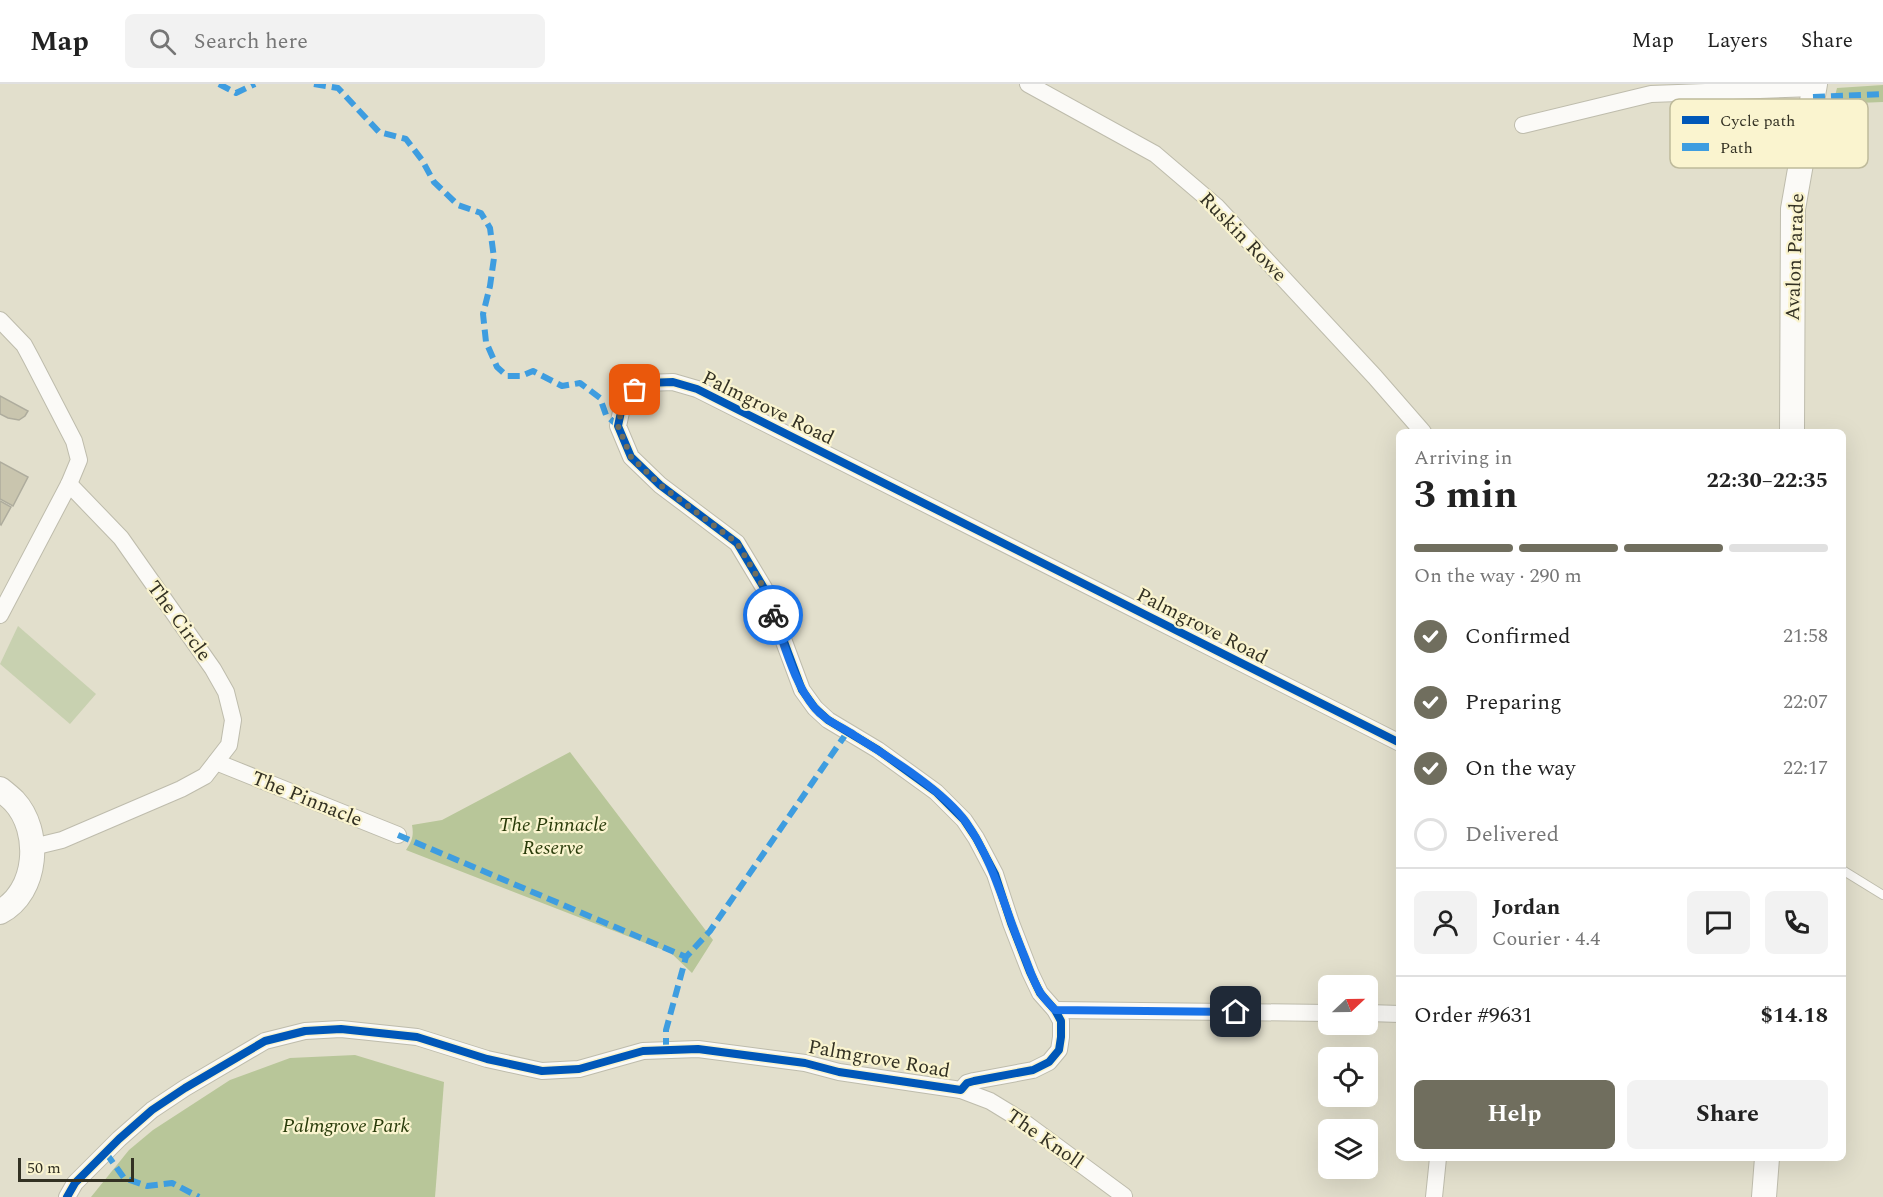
<!DOCTYPE html>
<meta charset="utf-8">
<style>
:root{--surface:#fff;--page:#f2f2f2;--text:#222;--muted:#767676;--line:#e0e0e0;--accent:#706e5e}
body{margin:0;font-family:Spectral,serif;background:var(--page);color:var(--text);height:100vh;display:flex;flex-direction:column;font-size:22px;white-space:nowrap}
*{box-sizing:border-box;margin:0}
p{font-size:20px;color:var(--muted)}
.icon{flex:none;width:33px;height:33px;fill:none;stroke:currentColor;stroke-width:2;stroke-linecap:round;stroke-linejoin:round}
.map{position:relative;flex:1;overflow:hidden}
.sheet{position:absolute;left:1396px;top:345px;width:450px;height:732px;display:flex;flex-direction:column;background:var(--surface);border-radius:9px;box-shadow:0 6px 24px #0002}
.sheet>*{flex:none}
.needle{width:39px;rotate:68deg}
.controls{position:absolute;left:1318px;top:891px;display:grid;gap:12px}
.controls a{display:grid;place-items:center;width:60px;height:60px;border-radius:9px;background:var(--surface);box-shadow:0 6px 24px #0002;font-size:30px}
.scale{position:absolute;left:18px;bottom:15px;width:116px;box-sizing:border-box;padding-left:6px;border:3px solid #333123;border-top:0;font-size:16px;line-height:21px;white-space:nowrap;color:#333123;-webkit-text-stroke:4px #faf4cf;paint-order:stroke}
.pin{position:absolute;display:grid;place-items:center;width:51px;height:51px;color:#fff;margin:-26px;border-radius:12px;box-shadow:0 3px 9px #0006}
.courier{position:absolute;display:grid;place-items:center;width:60px;height:60px;margin:-30px;border:4px solid #1a73e8;border-radius:50%;background:#fff;color:#222;box-shadow:0 2px 8px #0007}
.overview em{font-style:normal;font-weight:700}
.overview div{display:flex;flex-direction:column-reverse}
.overview{display:flex;align-items:center;justify-content:space-between;height:102px;padding:0 18px}
h1{font-size:39px;font-weight:700;line-height:45px}
.bar{display:grid;grid-template-columns:repeat(4,1fr);gap:9px 6px;align-content:center;height:72px;padding:0 18px}
.bar i{height:8px;border-radius:4px;background:var(--line)}
.bar .on{background:var(--accent)}
.bar p{grid-column:span 4}
.line{display:flex;align-items:center;gap:15px;padding:0 18px;border-top:2px solid var(--line)}
.line div{flex:1}
.round{display:grid;place-items:center;flex:none;width:63px;height:63px;border-radius:9px;background:var(--page)}
ol{padding:0 18px;list-style:none}
li{display:flex;align-items:center;gap:18px;height:66px}
li p{margin-inline-start:auto}
li .icon{padding:6px;border-radius:50%;background:var(--accent);color:#fff;stroke-width:4}
li:last-child{color:var(--muted)}
li i{width:33px;height:33px;border:3px solid var(--line);border-radius:50%}
.action{display:flex;gap:12px;margin-top:auto;padding:12px 18px}
.action a{flex:1;height:69px;border-radius:9px;background:var(--accent);color:#fff;font-size:24px;font-weight:700;line-height:69px;text-align:center}
.action a+a{background:var(--page);color:var(--text)}
header{display:flex;align-items:center;gap:36px;box-sizing:border-box;height:84px;padding:0 30px;background:var(--surface);border-bottom:2px solid var(--line)}
header strong{font-size:28px}
nav{display:flex;gap:33px;margin-inline-start:auto;font-size:21px}
.search{width:420px;height:54px;background:var(--page);display:flex;align-items:center;gap:15px;box-sizing:border-box;padding:0 21px;border-radius:9px;color:var(--muted);font-size:22px}
.map>svg:first-child{display:block}
.green{fill:#c8d1b0}
.forest{fill:#b8c699}
.building{fill:#c9c5ae;stroke:#aeac9d;stroke-width:1.5}
.lines{fill:none;stroke-linecap:round;stroke-linejoin:round}
.lane-casing{stroke:#bebcac;stroke-width:10}
.street-casing{stroke:#bebcac;stroke-width:18}
.secondary-casing{stroke:#bebcac;stroke-width:26}
.lane{stroke:#fbfaf7;stroke-width:8}
.street{stroke:#fbfaf7;stroke-width:16}
.secondary{stroke:#fbfaf7;stroke-width:24}
.quiet{stroke:#3e9de0;stroke-width:6;stroke-dasharray:12 6;stroke-linecap:butt}
.cycleway-casing{stroke:#faf4cf;stroke-width:11}
.cycleway{stroke:#0057b8;stroke-width:8}
.done{stroke:#706e5e;stroke-width:6;stroke-dasharray:0 10.8}
.route{stroke:#1a73e8;stroke-width:8}
.labels{text-anchor:middle;dominant-baseline:central;stroke-width:4.5;stroke-linejoin:round;paint-order:stroke}
.street-label{font-size:20px;fill:#333123;stroke:#faf4cf}
.park-label{font-size:20px;font-style:italic;fill:#293b0a;stroke:#faf4cf}
.key{fill:#faf4cf;stroke:#beba9b;stroke-width:1.5}
.key-label{font-size:16px;fill:#333123}
</style>
<header>
<strong>Map</strong>
<div class="search"><svg class="icon" aria-label="search" viewBox="0 0 24 24"><circle cx="10" cy="10" r="6"/><path d="M15 15l6 6"/></svg>Search here</div>
<nav><a>Map</a><a>Layers</a><a>Share</a></nav>
</header>
<div class="map">
<svg width="1883" height="1113" viewBox="0 0 1883 1113">
<rect width="100%" height="100%" fill="#e2dfcc"/>
<!-- green -->
<path class="green" d="M18,542l78,68 -26,30 -70,-60z"/>
<!-- forest -->
<g class="forest">
<path d="M1883,1v17l-50,2 4,-16z"/>
<path d="M570,668l143,188 -21,33 -21,-20 -265,-103c6,-9 8,-14 6,-25l30,-5z"/>
<path d="M355,971l89,27 -9,115h-344l38,-47 24,-20 77,-50 60,-22z"/>
</g>
<!-- building -->
<g class="building">
<path d="M0,312l28,15 -3,5 -6,4 -11,-2 -8,-4z"/>
<path d="M0,378l28,15 -15,29 -13,-7z"/>
<path d="M0,417l11,6 -10,18 -1,-1z"/>
</g>
<g class="lines">
<!-- lane casing -->
<g class="lane-casing">
<path id="lane" d="M1844,787l39,24"/>
</g>
<!-- street casing -->
<g class="street-casing">
<g id="street">
<path d="M1028,0l127,70 61,52 159,171 48,55"/>
<path d="M1523,41l128,-31 163,-6"/>
<path d="M0,236l24,25 7,13 43,83 5,19 -10,24 -69,131"/>
<path d="M216,678l182,73"/>
<path d="M33,763l29,-7 119,-51 24,-13 24,-31 4,-25 -7,-28 -13,-23 -92,-131 -52,-54"/>
<path d="M1055,926l274,3"/>
<path d="M1368,929l32,1"/>
<path d="M961,1006l29,11 31,19 103,76"/>
<path d="M67,1113l8,-14 44,-44 33,-29 33,-22 80,-47 40,-10 36,-2 76,8 70,22 55,12 37,-2 64,-18 55,-2 107,14 34,9 122,18 6,-7 7,-2 59,-11 16,-8 10,-12 2,-13v-16l-6,-11 -15,-17 -10,-21 -19,-49 -16,-49 -19,-36 -12,-18 -28,-28 -58,-42 -50,-30 -13,-12 -13,-18 -38,-102 -27,-45 -77,-58 -29,-28 -13,-31 6,-28 22,-15 27,-1 24,7 703,354"/>
<path d="M1434,1113l4,-39"/>
</g>
</g>
<!-- secondary casing -->
<g class="secondary-casing">
<g id="secondary">
<path d="M1792,348l1,-223 22,-125"/>
<path d="M0,705c5,4 10,8 14,12 28,30 24,91 -14,111"/>
<path d="M1764,1113l3,-39"/>
</g>
</g>
<!-- lane -->
<use href="#lane" class="lane"/>
<!-- street -->
<use href="#street" class="street"/>
<!-- secondary -->
<use href="#secondary" class="secondary"/>
<!-- quiet -->
<g class="quiet">
<path d="M219,0l17,9 19,-9"/>
<path d="M314,0l24,4 41,44 27,7 16,21 12,22 24,23 23,8 9,15 4,30 -4,28 -7,28 3,28 11,25 10,9h14l12,-5 29,15 18,-3 20,15 6,17 12,11"/>
<path d="M1813,13l70,-3"/>
<path d="M398,751l288,122"/>
<path d="M666,966v-20l20,-73 24,-26 138,-200"/>
<path d="M106,1069l18,25 23,8 25,-3 27,14"/>
</g>
<!-- cycleway casing -->
<g class="cycleway-casing">
<path id="cycleway" d="M67,1113l8,-14 44,-44 33,-29 33,-22 80,-47 40,-10 36,-2 76,8 70,22 55,12 37,-2 64,-18 55,-2 107,14 34,9 122,18 6,-7 7,-2 59,-11 16,-8 10,-12 2,-13v-16l-6,-11 -15,-17 -10,-21 -19,-49 -16,-49 -19,-36 -12,-18 -28,-28 -58,-42 -50,-30 -13,-12 -13,-18 -38,-102 -27,-45 -77,-58 -29,-28 -13,-31 6,-28 22,-15 27,-1 24,7 703,354"/>
</g>
<!-- cycleway -->
<use href="#cycleway" class="cycleway"/>
</g>
<g class="lines">
<!-- done -->
<path class="done" d="M635,306l-11,8 -6,28 13,31 29,28 77,58 27,45 9,27"/>
<!-- route -->
<path class="route" d="M773,531c12,30 20,66 41,92 10,13 26,19 40,28 33,21 89,55 112,87 28,40 39,88 58,133 5,12 9,26 16,37 4,7 10,12 15,18l181,2"/>
</g>
<g class="labels">
<!-- street labels -->
<g class="street-label">
<text transform="translate(1243 153) rotate(46)">Ruskin Rowe</text>
<text transform="translate(1795 173) rotate(-88)">Avalon Parade</text>
<text transform="translate(768 324) rotate(26)">Palmgrove Road</text>
<text transform="translate(179 537) rotate(54)">The Circle</text>
<text transform="translate(1202 542) rotate(27)">Palmgrove Road</text>
<text transform="translate(307 715) rotate(22)">The Pinnacle</text>
<text transform="translate(879 975) rotate(10)">Palmgrove Road</text>
<text transform="translate(1045 1055) rotate(35)">The Knoll</text>
</g>
<!-- park labels -->
<g class="park-label">
<text x="553" y="741">The Pinnacle<tspan x="553" dy="23">Reserve</tspan></text>
<text x="346" y="1042">Palmgrove Park</text>
</g>
</g>
<!-- legend -->
<rect x="1670" y="15" width="198" height="69" rx="9" class="key"/>
<rect x="1682" y="32" width="27" height="8" fill="#0057b8"/>
<rect x="1682" y="59" width="27" height="8" fill="#3e9de0"/>
<g class="key-label">
<text x="1720" y="42">Cycle path</text>
<text x="1720" y="69">Path</text>
</g>
</svg>
<div class="controls">
<a><svg class="needle" viewBox="-14 -14 28 28"><path d="M0-13l5 13h-10z" fill="#e53935"/><path d="M0 13l5-13h-10z" fill="#767676"/></svg></a>
<a><svg class="icon" aria-label="locate" viewBox="0 0 24 24"><circle cx="12" cy="12" r="6"/><path d="M12 2v4M12 18v4M2 12h4M18 12h4"/></svg></a>
<a><svg class="icon" aria-label="layers" viewBox="0 0 24 24"><path d="M12 4l9 5-9 5-9-5zM3 14l9 5 9-5"/></svg></a>
</div>
<div class="scale">50 m</div>
<div class="pin" style="left:635px;top:306px;background:#ea580c"><svg class="icon" aria-label="bag" viewBox="0 0 24 24"><path d="M5 8h14l-1 12H6zM9 8a3 3 0 0 1 6 0"/></svg></div>
<div class="pin" style="left:1236px;top:928px;background:#1f2937"><svg class="icon" aria-label="home" viewBox="0 0 24 24"><path d="M3 11l9-7 9 7M6 9v11h12V9"/></svg></div>
<div class="courier" style="left:773px;top:531px"><svg class="icon" aria-label="bike" viewBox="0 0 24 24"><circle cx="6" cy="16" r="4"/><circle cx="18" cy="16" r="4"/><path d="M6 16l4-8h5l3 8M10 8l3 8H6M13 5h3"/></svg></div>
<section class="sheet">
<div class="overview"><div><h1>3 min</h1><p>Arriving in</p></div><em>22:30–22:35</em></div>
<div class="bar"><i class="on"></i><i class="on"></i><i class="on"></i><i></i><p>On the way · 290 m</p></div>
<ol>
<li><svg class="icon" aria-label="check" viewBox="0 0 24 24"><path d="M5 12l5 5 9-10"/></svg>Confirmed<p>21:58</p></li>
<li><svg class="icon" aria-label="check" viewBox="0 0 24 24"><path d="M5 12l5 5 9-10"/></svg>Preparing<p>22:07</p></li>
<li><svg class="icon" aria-label="check" viewBox="0 0 24 24"><path d="M5 12l5 5 9-10"/></svg>On the way<p>22:17</p></li>
<li><i></i>Delivered</li>
</ol>
<div class="line" style="height:108px"><a class="round"><svg class="icon" aria-label="person" viewBox="0 0 24 24"><circle cx="12" cy="8" r="4"/><path d="M4 21q1-7 8-7t8 7"/></svg></a><div><b>Jordan</b><p>Courier · 4.4</p></div><a class="round"><svg class="icon" aria-label="chat" viewBox="0 0 24 24"><path d="M4 5h16v11H9l-5 4z"/></svg></a><a class="round"><svg class="icon" aria-label="phone" viewBox="0 0 24 24"><path d="M5 4h4l2 5-3 2q2 4 5 5l2-3 5 2v4C11 20 4 13 5 4z"/></svg></a></div>
<div class="line" style="height:78px"><div>Order #9631</div><b>$14.18</b></div>
<div class="action"><a>Help</a><a>Share</a></div>
</section>
</div>
